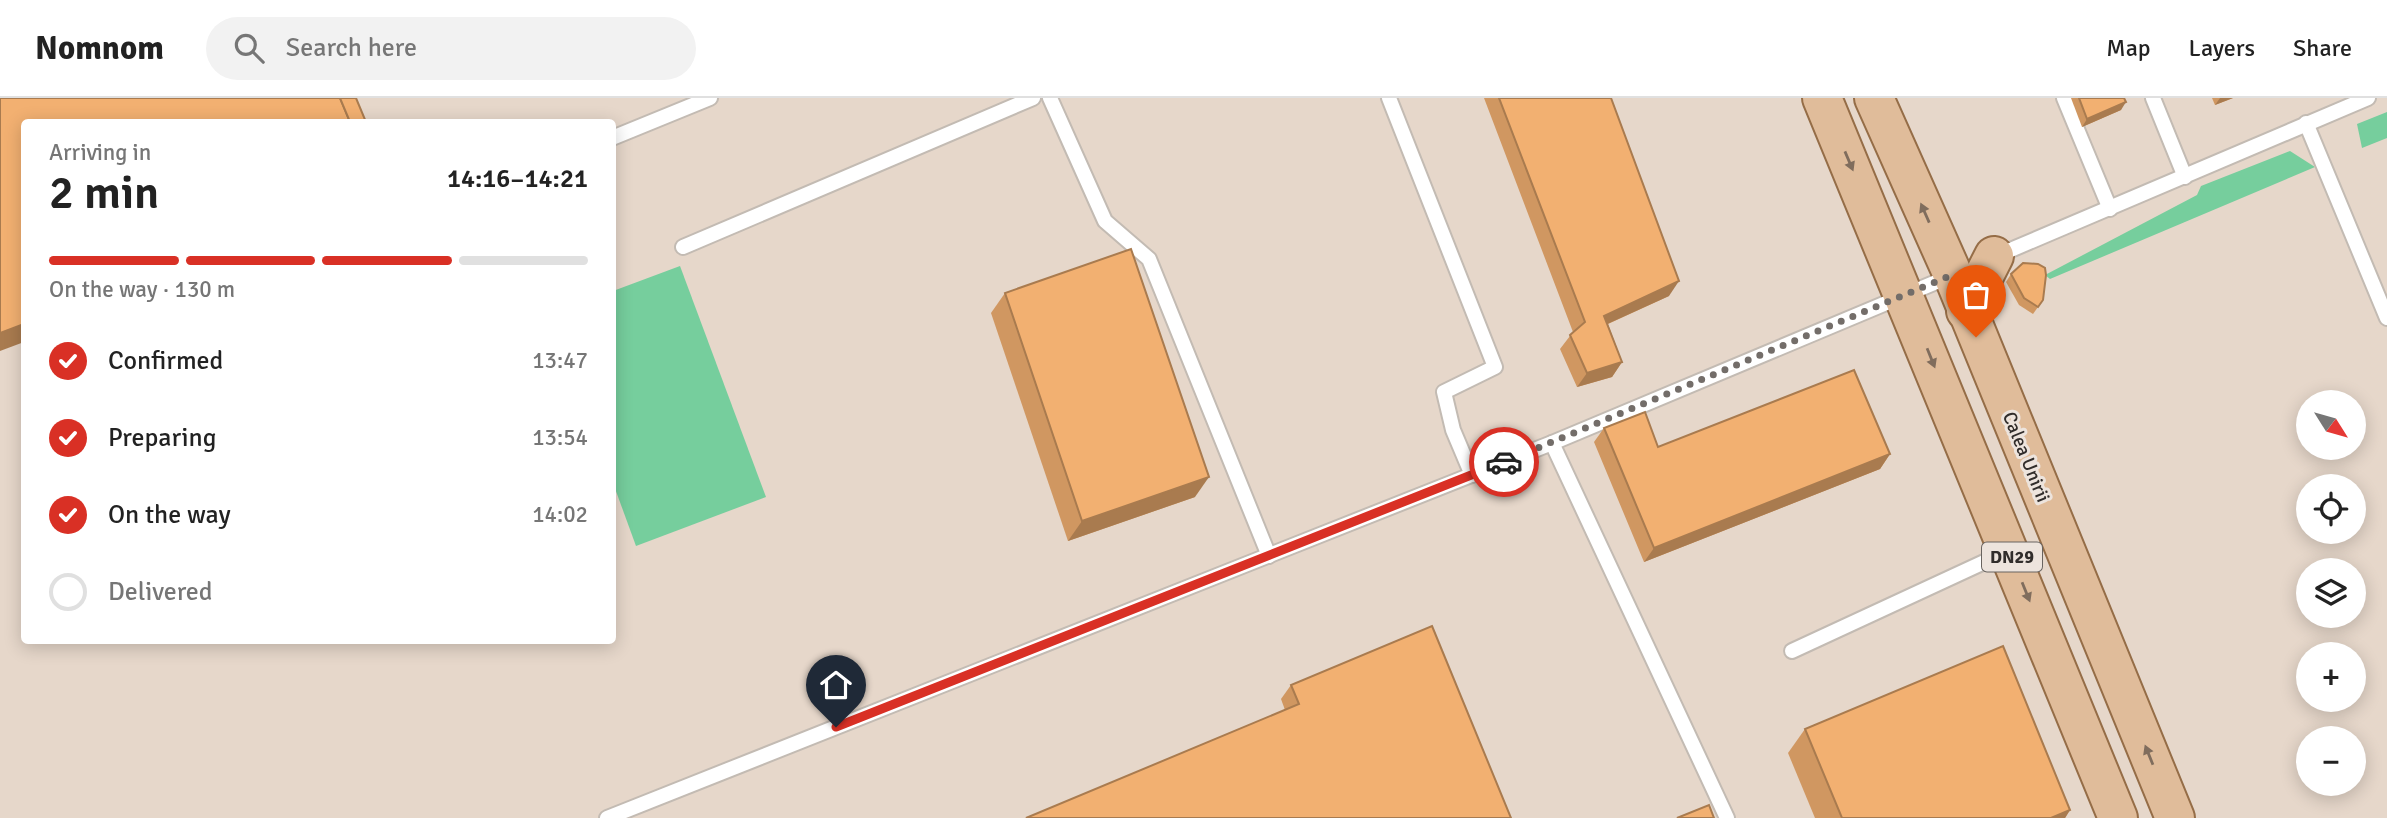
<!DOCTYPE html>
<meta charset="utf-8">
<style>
:root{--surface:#fff;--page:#f2f2f2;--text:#222;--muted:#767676;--line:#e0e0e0;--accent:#d93025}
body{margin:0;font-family:Signika,sans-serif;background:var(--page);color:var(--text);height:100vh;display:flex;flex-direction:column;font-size:26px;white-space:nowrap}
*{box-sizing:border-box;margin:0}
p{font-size:23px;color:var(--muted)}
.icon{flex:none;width:38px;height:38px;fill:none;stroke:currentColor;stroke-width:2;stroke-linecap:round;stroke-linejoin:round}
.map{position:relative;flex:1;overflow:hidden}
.panel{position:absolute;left:21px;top:21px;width:595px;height:525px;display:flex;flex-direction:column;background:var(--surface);border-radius:7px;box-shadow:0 4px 18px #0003}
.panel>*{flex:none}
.needle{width:46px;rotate:127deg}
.tools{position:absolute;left:2296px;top:292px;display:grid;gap:14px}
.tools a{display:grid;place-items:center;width:70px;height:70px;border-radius:50%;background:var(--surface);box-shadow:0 4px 18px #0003;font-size:35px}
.pin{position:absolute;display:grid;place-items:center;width:60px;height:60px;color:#fff;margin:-72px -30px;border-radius:50% 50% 50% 0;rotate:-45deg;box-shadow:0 0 7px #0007}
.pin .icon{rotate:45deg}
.courier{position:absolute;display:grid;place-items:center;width:70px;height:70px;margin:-35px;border:5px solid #d93025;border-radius:50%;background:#fff;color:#222;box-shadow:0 2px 9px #0007}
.summary em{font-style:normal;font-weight:600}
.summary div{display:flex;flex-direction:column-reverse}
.summary{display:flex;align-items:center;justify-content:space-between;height:119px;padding:0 28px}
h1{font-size:46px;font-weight:600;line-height:52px}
.bar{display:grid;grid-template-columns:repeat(4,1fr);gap:10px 7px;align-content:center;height:84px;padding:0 28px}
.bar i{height:9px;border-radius:5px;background:var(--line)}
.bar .on{background:var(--accent)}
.bar p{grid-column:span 4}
ol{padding:0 28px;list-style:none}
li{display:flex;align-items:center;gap:21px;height:77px}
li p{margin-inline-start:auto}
li .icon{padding:7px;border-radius:50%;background:var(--accent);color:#fff;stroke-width:4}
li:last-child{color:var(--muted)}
li i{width:38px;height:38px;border:4px solid var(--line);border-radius:50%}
header{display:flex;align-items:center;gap:42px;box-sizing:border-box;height:98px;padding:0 35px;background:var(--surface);border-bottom:2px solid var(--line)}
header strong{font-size:33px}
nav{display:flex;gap:38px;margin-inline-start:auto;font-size:24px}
.search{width:490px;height:63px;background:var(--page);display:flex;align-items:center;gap:18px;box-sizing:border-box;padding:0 24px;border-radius:38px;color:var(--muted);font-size:26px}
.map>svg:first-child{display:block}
.built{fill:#e6d7ca;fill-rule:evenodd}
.green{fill:#76ce9d}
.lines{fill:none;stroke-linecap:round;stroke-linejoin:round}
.service-casing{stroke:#c3bbb3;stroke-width:18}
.primary-casing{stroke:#956d47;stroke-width:42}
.service{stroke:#fff;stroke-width:14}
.primary{stroke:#e0bc9a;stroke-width:38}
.wall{fill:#d09761}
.shaded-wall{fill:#a97b4f}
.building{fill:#f2b071;stroke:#a97b4f;stroke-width:2}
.oneway{fill:#806d5d}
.done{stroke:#736d69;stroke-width:7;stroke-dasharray:0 12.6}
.route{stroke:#d93025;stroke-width:9}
.labels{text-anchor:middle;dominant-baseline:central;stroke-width:6;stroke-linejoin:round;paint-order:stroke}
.shield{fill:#ede4dd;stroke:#696460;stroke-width:2}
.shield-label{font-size:18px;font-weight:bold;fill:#312d2b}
.street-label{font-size:19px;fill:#312d2b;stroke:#ede4dd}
</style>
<header>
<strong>Nomnom</strong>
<div class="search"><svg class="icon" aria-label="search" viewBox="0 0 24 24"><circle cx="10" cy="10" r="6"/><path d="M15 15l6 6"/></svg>Search here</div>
<nav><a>Map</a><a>Layers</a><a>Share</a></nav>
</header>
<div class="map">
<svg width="2387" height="720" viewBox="0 0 2387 720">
<rect width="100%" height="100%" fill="#ede4dd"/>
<!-- built -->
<path class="built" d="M0,0h2387v720h-2387zM24,24h588v518h-588zM2308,304h46v46h-46zM2308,388h46v46h-46zM2308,472h46v46h-46zM2308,556h46v46h-46zM2308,640h46v46h-46z"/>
<!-- green -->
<g class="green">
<path d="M2387,14v26l-25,10 -5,-24z"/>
<path d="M2290,53l25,16 -265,112 -5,-4 152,-80 4,-9z"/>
<path d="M680,168l86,231 -130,49 -23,-63v-192z"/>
</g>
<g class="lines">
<!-- service casing -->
<g class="service-casing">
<g id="service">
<path d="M1050,0l55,123 44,38 120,297"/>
<path d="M1389,0l106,269 -51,25 9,38 19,45"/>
<path d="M2064,0l46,111"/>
<path d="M2153,0l32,79"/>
<path d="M2306,25l81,195"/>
<path d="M612,40l98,-40"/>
<path d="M683,149l350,-149"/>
<path d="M1994,159l374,-159"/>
<path d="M1552,345l175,375"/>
<path d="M1792,553l216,-100"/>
<path d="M607,720l945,-375 401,-168"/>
</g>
</g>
<!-- primary casing -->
<g class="primary-casing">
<g id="primary">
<path d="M1822,0l296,720"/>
<path d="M1874,0l79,177 222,543"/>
<path d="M1966,213l28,-55"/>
</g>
</g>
<!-- service -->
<use href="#service" class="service"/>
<!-- primary -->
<use href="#primary" class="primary"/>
</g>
<!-- wall -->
<g class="wall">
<path d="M1484,0h127l58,198 -61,28 14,38 -10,15 -35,10 -17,-38 13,-17z"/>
<path d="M2071,0h53l-3,12 -39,17z"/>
<path d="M2212,0h21l-18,7z"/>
<path d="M2011,176l32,26 -10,14 -14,-9 -13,-23z"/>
<path d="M1005,195l190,204 -127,44 -77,-228z"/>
<path d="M1604,330l54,19 232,7 -10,15 -236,93 -50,-120z"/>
<path d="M1291,587l220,133 -226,-108 -4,-11z"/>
<path d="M1805,631l265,81 -5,8h-250l-27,-65z"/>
</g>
<!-- shaded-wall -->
<g class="shaded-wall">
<path d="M2220,0h13l-18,7z"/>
<path d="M2126,4l-5,8 -39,17 5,-8z"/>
<path d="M1679,183l-10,15 -75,34 10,-14z"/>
<path d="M24,226v18l-24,9v-18z"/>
<path d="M1622,264l-10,15 -35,10 10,-14z"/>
<path d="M1890,356l-10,15 -236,93 10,-14z"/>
<path d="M1209,379l-14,20 -127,44 14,-20z"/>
<path d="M2070,712l-5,8h-14z"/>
</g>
<!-- building -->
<g class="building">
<path d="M0,0h340l10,24h-326v202l-24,9z"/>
<path d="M340,0h16l10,24h-16z"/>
<path d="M1499,0h112l68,183 -75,35 18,46 -35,11 -17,-38 15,-13z"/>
<path d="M2079,0h45l2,4 -39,17z"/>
<path d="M1131,151l78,228 -127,44 -77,-228z"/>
<path d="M2023,165l15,1 7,4 1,7 -3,25 -5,7 -14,-9 -13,-24z"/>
<path d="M1854,272l36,84 -236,94 -50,-120 41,-16 13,35z"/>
<path d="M1432,528l79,192h-485l273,-114 -8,-19z"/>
<path d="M2003,548l67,164 -19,8h-209l-37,-89z"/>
<path d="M1709,707l5,13h-37z"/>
</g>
<!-- one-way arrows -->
<defs><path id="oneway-solid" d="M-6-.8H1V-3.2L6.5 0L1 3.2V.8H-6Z" transform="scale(1.75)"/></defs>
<g class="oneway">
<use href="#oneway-solid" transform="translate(1849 63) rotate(67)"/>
<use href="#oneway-solid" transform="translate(1925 115) rotate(-114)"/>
<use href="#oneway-solid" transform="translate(1931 260) rotate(68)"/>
<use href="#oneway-solid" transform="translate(2026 494) rotate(68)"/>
<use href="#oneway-solid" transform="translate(2149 657) rotate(-112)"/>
</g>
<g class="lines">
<!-- done -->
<path class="done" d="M1504,364l448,-187 24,62"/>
<!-- route -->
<path class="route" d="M836,629l668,-265"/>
</g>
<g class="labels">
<!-- shield labels -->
<rect class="shield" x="1982" y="444.5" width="60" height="29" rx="5"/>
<g class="shield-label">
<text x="2012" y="459">DN29</text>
</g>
<!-- street labels -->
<g class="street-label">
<text transform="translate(2026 359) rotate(68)">Calea Unirii</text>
</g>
</g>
</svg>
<div class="tools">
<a><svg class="needle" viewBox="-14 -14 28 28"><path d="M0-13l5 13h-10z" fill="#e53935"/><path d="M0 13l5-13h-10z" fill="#767676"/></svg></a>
<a><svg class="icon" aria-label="locate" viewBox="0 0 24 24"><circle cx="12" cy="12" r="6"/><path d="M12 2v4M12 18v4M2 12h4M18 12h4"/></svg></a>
<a><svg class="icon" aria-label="layers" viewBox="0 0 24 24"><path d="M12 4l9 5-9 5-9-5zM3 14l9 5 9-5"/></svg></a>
<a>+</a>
<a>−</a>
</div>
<div class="pin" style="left:1976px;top:239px;background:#ea580c"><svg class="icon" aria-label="bag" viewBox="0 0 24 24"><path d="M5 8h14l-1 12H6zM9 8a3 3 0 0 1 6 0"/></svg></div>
<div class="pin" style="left:836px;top:629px;background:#1f2937"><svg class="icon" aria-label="home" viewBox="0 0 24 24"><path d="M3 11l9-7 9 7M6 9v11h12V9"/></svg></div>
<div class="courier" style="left:1504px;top:364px"><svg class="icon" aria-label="car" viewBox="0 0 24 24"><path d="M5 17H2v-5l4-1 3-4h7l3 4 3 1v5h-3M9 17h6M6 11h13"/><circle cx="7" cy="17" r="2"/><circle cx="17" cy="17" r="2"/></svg></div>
<section class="panel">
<div class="summary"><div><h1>2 min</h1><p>Arriving in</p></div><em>14:16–14:21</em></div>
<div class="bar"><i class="on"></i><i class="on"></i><i class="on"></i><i></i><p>On the way · 130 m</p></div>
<ol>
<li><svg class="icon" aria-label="check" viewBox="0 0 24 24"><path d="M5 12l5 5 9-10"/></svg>Confirmed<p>13:47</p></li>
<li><svg class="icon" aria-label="check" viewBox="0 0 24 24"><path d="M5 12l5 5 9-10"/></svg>Preparing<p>13:54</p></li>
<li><svg class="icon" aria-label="check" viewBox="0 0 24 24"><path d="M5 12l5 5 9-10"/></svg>On the way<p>14:02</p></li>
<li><i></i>Delivered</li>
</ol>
</section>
</div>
